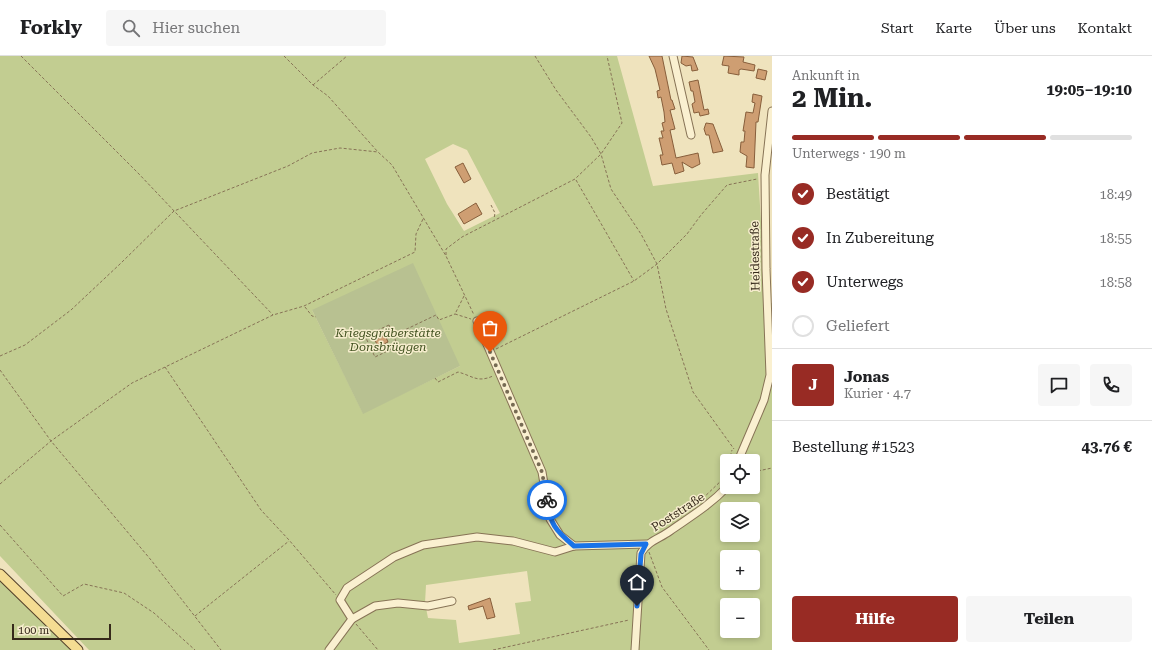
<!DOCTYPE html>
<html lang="de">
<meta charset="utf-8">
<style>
:root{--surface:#fff;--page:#f6f6f6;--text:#202124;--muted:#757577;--line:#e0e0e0;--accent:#982b24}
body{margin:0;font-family:"Roboto Serif",serif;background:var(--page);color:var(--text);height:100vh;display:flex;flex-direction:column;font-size:15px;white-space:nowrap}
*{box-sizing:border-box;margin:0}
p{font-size:13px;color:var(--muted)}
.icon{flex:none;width:22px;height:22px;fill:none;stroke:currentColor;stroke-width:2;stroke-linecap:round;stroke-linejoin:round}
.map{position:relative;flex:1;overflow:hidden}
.panel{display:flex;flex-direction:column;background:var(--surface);width:380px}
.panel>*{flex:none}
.fabs{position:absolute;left:720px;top:398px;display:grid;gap:8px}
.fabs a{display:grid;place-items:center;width:40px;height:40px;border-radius:4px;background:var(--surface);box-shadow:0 2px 6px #0003;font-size:20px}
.scale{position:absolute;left:12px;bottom:10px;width:99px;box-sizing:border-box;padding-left:4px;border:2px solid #362a1b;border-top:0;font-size:11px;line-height:14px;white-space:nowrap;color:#362a1b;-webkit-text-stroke:3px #f6edcd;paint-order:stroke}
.pin{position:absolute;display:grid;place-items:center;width:34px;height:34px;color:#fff;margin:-41px -17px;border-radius:50% 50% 50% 0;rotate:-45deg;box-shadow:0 0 4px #0007}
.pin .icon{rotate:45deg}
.courier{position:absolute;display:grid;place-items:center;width:40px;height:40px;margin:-20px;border:3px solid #1a73e8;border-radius:50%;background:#fff;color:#222;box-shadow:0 1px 5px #0007}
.summary em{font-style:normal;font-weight:700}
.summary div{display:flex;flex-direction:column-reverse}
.summary{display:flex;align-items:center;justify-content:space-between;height:68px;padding:0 20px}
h1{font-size:26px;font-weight:700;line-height:30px}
.bar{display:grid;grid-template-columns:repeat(4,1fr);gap:6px 4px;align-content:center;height:48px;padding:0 20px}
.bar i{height:5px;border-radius:3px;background:var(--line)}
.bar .on{background:var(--accent)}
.bar p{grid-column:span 4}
.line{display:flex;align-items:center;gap:10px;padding:0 20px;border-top:1px solid var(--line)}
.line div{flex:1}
.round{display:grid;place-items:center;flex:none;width:42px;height:42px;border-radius:4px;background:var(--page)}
ol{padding:0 20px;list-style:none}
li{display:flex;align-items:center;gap:12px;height:44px}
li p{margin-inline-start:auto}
li .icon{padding:4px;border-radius:50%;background:var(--accent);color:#fff;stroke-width:4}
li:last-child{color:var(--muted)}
li i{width:22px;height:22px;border:2px solid var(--line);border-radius:50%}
.action{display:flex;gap:8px;margin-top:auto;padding:8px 20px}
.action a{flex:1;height:46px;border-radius:4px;background:var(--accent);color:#fff;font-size:16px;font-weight:700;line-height:46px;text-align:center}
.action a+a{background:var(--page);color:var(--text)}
header{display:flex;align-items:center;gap:24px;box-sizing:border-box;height:56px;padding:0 20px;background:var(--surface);border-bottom:1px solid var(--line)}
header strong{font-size:19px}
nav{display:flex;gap:22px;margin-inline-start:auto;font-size:14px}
.search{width:280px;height:36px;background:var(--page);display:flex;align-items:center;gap:10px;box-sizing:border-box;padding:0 14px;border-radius:4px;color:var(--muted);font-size:15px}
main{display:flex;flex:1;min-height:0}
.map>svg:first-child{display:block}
.green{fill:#c2cd91;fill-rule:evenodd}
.cemetery{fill:#b8c191}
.building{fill:#ce9e72;stroke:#875e3b}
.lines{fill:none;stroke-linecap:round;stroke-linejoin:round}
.minor-casing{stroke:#877356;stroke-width:9}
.major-casing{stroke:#54412b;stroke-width:11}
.path{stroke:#877356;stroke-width:1;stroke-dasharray:3 2;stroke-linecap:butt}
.minor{stroke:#faf0d0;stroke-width:7}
.major{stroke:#f4dc92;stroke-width:9}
.done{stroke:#776b54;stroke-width:4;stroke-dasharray:0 7.2}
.route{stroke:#1a73e8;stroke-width:5}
.labels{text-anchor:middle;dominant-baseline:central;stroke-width:3;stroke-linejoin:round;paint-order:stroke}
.street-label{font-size:12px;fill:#362a1b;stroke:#f6edcd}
.park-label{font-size:12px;font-style:italic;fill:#435321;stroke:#f6edcd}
</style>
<header>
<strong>Forkly</strong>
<div class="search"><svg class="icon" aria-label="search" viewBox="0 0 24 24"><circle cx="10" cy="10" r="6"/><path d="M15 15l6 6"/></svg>Hier suchen</div>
<nav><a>Start</a><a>Karte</a><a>Über uns</a><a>Kontakt</a></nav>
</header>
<main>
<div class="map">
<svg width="772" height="594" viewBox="0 0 772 594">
<rect width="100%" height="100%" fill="#efe3bd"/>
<!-- green -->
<g class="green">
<path d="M0,0h617l36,130 105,-13 8,130h6v347h-683l-89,-94zM453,88l14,6 33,63 -36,18 -17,-27 -22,-45zM312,254l148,56 -97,47zM727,405h26v26h-26zM727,453h26v26h-26zM727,501h26v26h-26zM527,515l4,30 -16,2 5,31 -61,9 -3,-23 -28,-2 -3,-15 1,-18zM727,549h26v26h-26z"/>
<path d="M0,518l74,76h-74z"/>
</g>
<!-- cemetery -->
<path class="cemetery" d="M413,207l47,103 -97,48 -51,-104z"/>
<!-- building -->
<g class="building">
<path d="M649,0h13l9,44h1l3,9 -5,1 5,19 -5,1 6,28 22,-5 2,11 -8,4 -10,-6 2,9 -9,3 -3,-11 -10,2 -2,-10h3l-4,-17h4l-2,-7h3l-2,-8 3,-1 -1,-10 -3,-15 -3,1 -1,-7 3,-1 -5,-21z"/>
<path d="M682,0l11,1 5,13 -6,1 -1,-6 -5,1 -5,-3z"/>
<path d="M724,0l20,1 -1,5 12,3 -1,6 -13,-2 -2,1v5l-11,-2 1,-7 -7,-1z"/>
<path d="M758,13l9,2 -2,9 -9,-2z"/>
<path d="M698,24l6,30 4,-1 1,5 -9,2 -1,-4 -5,1 -2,-9 3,-2 -2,-11h-2l-2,-9z"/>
<path d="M753,38l9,2 -4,26h-2l-2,46 -8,-1 1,-11 -7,-4 1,-10h3l1,-11h-2l3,-19 7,1 2,-10 -3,-1z"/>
<path d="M706,67l7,1 10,27 -10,2 -4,-18h-3l-2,-6z"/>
<path d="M463,107l8,16 -7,4 -9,-16z"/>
<path d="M476,147l6,11 -18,10 -6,-10z"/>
<path d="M385,279l3,7 -10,5 -3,-7z"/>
<path d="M490,542l5,19 -8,2 -4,-13 -14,4 -1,-4z"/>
</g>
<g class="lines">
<!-- minor casing -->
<g class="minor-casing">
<g id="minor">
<path d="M673,0l18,79"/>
<path d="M477,265l65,151 8,47 10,16 14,11 73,-2"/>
<path d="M738,405l26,-61 6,-25 -4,-106 -1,-94 7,-64"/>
<path d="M352,563l23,-13 23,-3 30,3 24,-5"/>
<path d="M329,594l23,-31 -12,-19 7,-12 47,-31 29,-12 54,-8 36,4 42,11 19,-6"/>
<path d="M635,594l6,-97c7,-12 18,-14 29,-22 20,-14 40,-26 57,-44"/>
</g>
</g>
<!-- major casing -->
<g class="major-casing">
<path id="major" d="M0,518l78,76"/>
</g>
<!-- path -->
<g class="path">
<path d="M21,0l117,117 135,142"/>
<path d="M284,0l29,29 15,11 50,56"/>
<path d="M535,0l21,34 35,47 10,17 10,35 30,45 16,30 9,45 27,83 41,57"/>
<path d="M313,29l34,-29"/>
<path d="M576,124l58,101"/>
<path d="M491,149l4,8 -1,6"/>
<path d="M446,199v-6l16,-12 113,-58 26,-25 21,-31 -15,-67"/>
<path d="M464,240l-9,18 16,5"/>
<path d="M305,251l7,9 4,1"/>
<path d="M389,269l9,21 -23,11 -10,-21z"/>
<path d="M388,282l48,-23 3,5 16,-6"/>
<path d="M496,293l138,-68 23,-17 30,-30 14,-19 26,-30 30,-6"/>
<path d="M0,300l25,-11 46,-35 49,-46 54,-53 114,-45 24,-13 28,-5 38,4 14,13 54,91 28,59"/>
<path d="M165,311l96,143 28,30 47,55"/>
<path d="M0,314l51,71 100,119 70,90"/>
<path d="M435,322l3,4 20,-10c15,4 19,11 35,4"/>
<path d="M729,405l3,-11"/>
<path d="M753,416l19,-4"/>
<path d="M0,428l51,-43 81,-58 141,-68 31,-9 111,-54 1,-18 7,-15"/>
<path d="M699,446l25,-24 3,-11"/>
<path d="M0,469l63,71 21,-12 40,9 30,20 41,37"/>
<path d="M649,496l13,35 47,63"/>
<path d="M195,560l94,-75"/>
<path d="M356,568l22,26"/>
<path d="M493,594l136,-30"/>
</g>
<!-- minor -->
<use href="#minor" class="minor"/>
<!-- major -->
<use href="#major" class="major"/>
</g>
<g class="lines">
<!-- done -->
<path class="done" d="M490,296l52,120 5,28"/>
<!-- route -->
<path class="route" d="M547,444c3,24 8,30 27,46l72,-2 -5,10 -4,52"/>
</g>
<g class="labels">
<!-- street labels -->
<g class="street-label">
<text transform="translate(755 200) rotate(-91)">Heidestraße</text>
<text transform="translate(678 456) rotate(-33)">Poststraße</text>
</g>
<!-- park labels -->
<g class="park-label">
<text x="388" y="277">Kriegsgräberstätte<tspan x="388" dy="14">Donsbrüggen</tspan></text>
</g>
</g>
</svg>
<div class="fabs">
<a><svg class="icon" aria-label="locate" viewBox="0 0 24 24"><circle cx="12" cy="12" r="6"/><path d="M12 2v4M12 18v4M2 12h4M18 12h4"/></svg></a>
<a><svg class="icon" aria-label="layers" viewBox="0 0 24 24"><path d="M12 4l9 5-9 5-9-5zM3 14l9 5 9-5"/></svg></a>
<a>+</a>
<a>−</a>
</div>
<div class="scale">100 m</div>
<div class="pin" style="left:490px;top:296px;background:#ea580c"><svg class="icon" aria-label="bag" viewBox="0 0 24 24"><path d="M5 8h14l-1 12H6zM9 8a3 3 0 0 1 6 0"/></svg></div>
<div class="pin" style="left:637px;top:550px;background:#1f2937"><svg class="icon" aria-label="home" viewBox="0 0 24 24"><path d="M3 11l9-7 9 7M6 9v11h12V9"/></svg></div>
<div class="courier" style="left:547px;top:444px"><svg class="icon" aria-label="bike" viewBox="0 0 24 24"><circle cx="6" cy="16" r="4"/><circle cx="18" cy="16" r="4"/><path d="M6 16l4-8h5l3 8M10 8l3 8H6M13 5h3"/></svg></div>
</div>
<section class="panel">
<div class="summary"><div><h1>2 Min.</h1><p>Ankunft in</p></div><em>19:05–19:10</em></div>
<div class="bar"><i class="on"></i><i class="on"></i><i class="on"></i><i></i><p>Unterwegs · 190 m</p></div>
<ol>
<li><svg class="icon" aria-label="check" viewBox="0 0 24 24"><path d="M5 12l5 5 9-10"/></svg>Bestätigt<p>18:49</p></li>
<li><svg class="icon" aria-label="check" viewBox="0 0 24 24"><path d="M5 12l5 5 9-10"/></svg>In Zubereitung<p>18:55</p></li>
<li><svg class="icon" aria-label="check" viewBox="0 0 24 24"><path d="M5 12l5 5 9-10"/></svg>Unterwegs<p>18:58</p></li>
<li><i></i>Geliefert</li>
</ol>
<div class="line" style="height:72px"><b class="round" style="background:var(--accent);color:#fff">J</b><div><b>Jonas</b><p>Kurier · 4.7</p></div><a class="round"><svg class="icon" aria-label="chat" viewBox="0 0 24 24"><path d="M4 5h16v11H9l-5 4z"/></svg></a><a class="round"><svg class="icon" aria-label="phone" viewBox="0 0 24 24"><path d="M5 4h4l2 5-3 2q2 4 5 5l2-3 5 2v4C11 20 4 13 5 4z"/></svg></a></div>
<div class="line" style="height:52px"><div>Bestellung #1523</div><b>43.76 €</b></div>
<div class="action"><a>Hilfe</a><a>Teilen</a></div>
</section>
</main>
